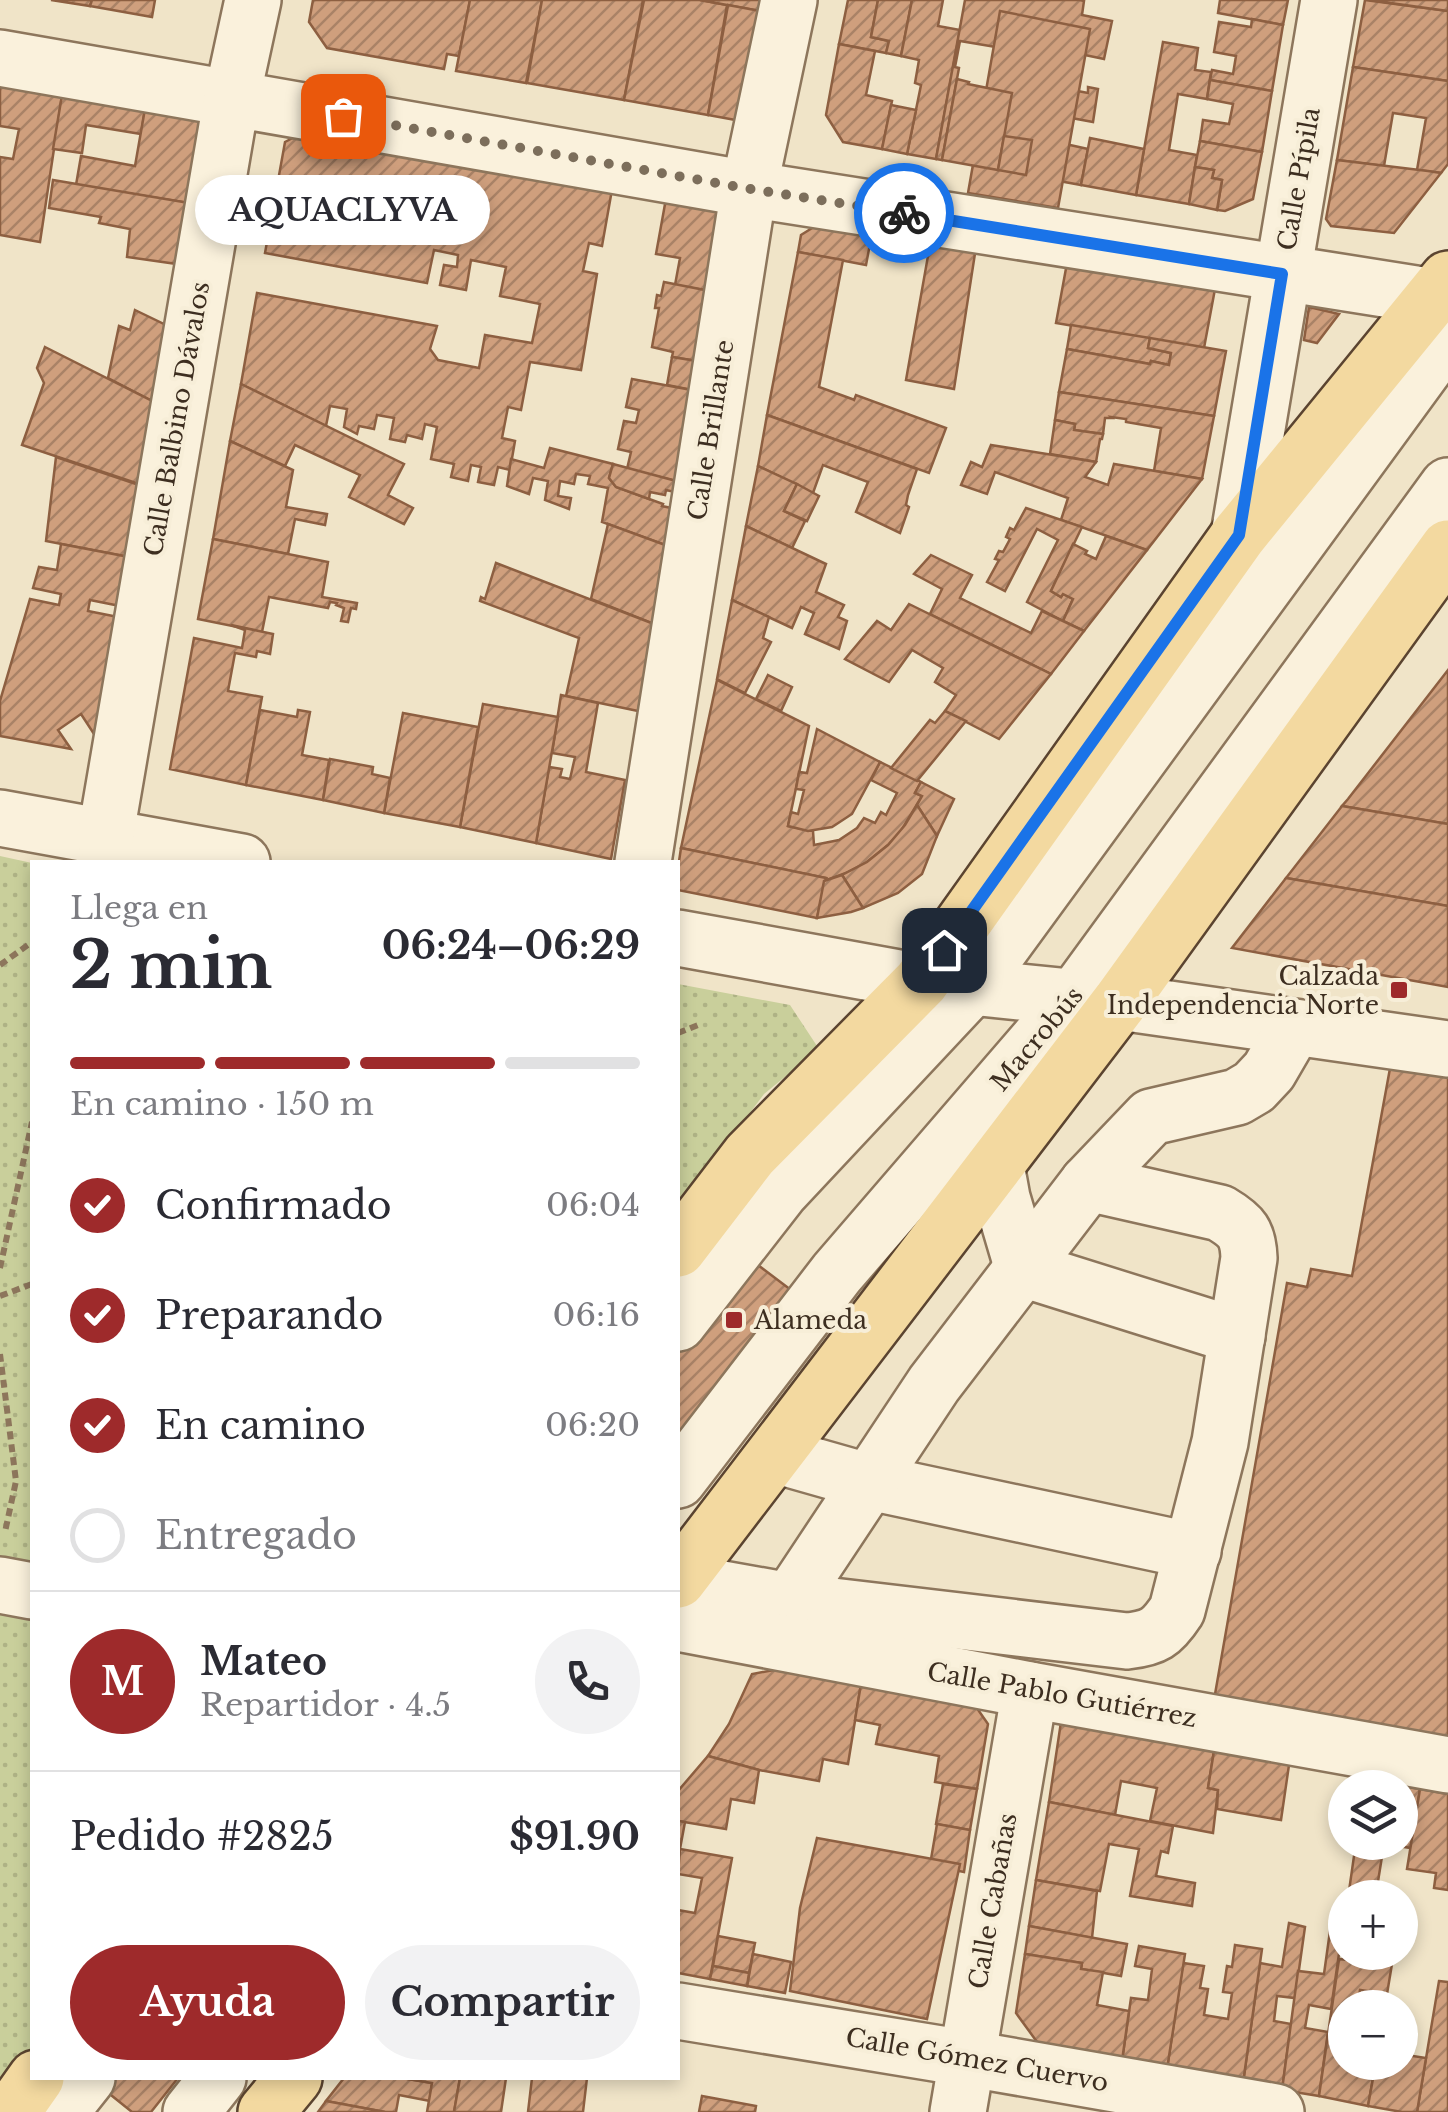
<!DOCTYPE html>
<html lang="es">
<meta charset="utf-8">
<style>
:root{--surface:#fff;--page:#f2f2f3;--text:#2b2b33;--muted:#7c7c81;--line:#e1e1e2;--accent:#9e2a2b}
body{margin:0;font-family:"Libre Baskerville",serif;background:var(--page);color:var(--text);height:100vh;display:flex;flex-direction:column;font-size:38px;white-space:nowrap}
*{box-sizing:border-box;margin:0}
p{font-size:32px;color:var(--muted)}
.icon{flex:none;width:55px;height:55px;fill:none;stroke:currentColor;stroke-width:2;stroke-linecap:round;stroke-linejoin:round}
.map{position:relative;flex:1;overflow:hidden}
.details{position:absolute;left:30px;top:860px;width:650px;height:1220px;display:flex;flex-direction:column;background:var(--surface);border-radius:0px;box-shadow:0 5px 15px #0003}
.details>*{flex:none}
.tools{position:absolute;left:1328px;top:1770px;display:grid;gap:20px}
.tools a{display:grid;place-items:center;width:90px;height:90px;border-radius:50%;background:var(--surface);box-shadow:0 5px 15px #0003;font-size:50px}
.pin{position:absolute;display:grid;place-items:center;width:85px;height:85px;color:#fff;margin:-42px;border-radius:20px;box-shadow:0 5px 15px #0006}
.courier{position:absolute;display:grid;place-items:center;width:100px;height:100px;margin:-50px;border:8px solid #1a73e8;border-radius:50%;background:#fff;color:#222;box-shadow:0 2px 12px #0007}
.bubble{position:absolute;height:70px;border-radius:35px;background:var(--surface);box-shadow:0 5px 15px #0003;font-size:32px;font-weight:700;line-height:70px;text-align:center}
.head em{font-style:normal;font-weight:700}
.head div{display:flex;flex-direction:column-reverse}
.head{display:flex;align-items:center;justify-content:space-between;height:170px;padding:0 40px}
h1{font-size:65px;font-weight:700;line-height:75px}
.bar{display:grid;grid-template-columns:repeat(4,1fr);gap:15px 10px;align-content:center;height:120px;padding:0 40px}
.bar i{height:12px;border-radius:8px;background:var(--line)}
.bar .on{background:var(--accent)}
.bar p{grid-column:span 4}
.line{display:flex;align-items:center;gap:25px;padding:0 40px;border-top:2px solid var(--line)}
.line div{flex:1}
.round{display:grid;place-items:center;flex:none;width:105px;height:105px;border-radius:52px;background:var(--page)}
ol{padding:0 40px;list-style:none}
li{display:flex;align-items:center;gap:30px;height:110px}
li p{margin-inline-start:auto}
li .icon{padding:10px;border-radius:50%;background:var(--accent);color:#fff;stroke-width:4}
li:last-child{color:var(--muted)}
li i{width:55px;height:55px;border:5px solid var(--line);border-radius:50%}
.primary-button{display:flex;gap:20px;margin-top:auto;padding:20px 40px}
.primary-button a{flex:1;height:115px;border-radius:60px;background:var(--accent);color:#fff;font-size:40px;font-weight:700;line-height:115px;text-align:center}
.primary-button a+a{background:var(--page);color:var(--text)}
.map>svg:first-child{display:block}
.park{fill:url(#park-dots)}
.building{fill:url(#building-hatch);stroke:#8d5f41;stroke-width:2.5}
.lines{fill:none;stroke-linecap:round;stroke-linejoin:round}
.minor-casing{stroke:#8d765c;stroke-width:60}
.major-casing{stroke:#5b4430;stroke-width:60}
.path{stroke:#8d765c;stroke-width:6;stroke-dasharray:8 5;stroke-linecap:butt}
.minor{stroke:#faf1dc;stroke-width:55}
.major{stroke:#f3d9a0;stroke-width:55}
.done{stroke:#7c6e5b;stroke-width:10;stroke-dasharray:0 18}
.route{stroke:#1a73e8;stroke-width:12}
.poi-dot{fill:#9e2a2b;stroke:#f7eed8;stroke-width:4}
.labels{text-anchor:middle;dominant-baseline:central;stroke-width:8;stroke-linejoin:round;paint-order:stroke}
.street-label{font-size:25px;fill:#3d2e20;stroke:#f7eed8}
.poi-label{font-size:25px;fill:#3d2e20;stroke:#f7eed8;text-anchor:end}
</style>
<div class="map">
<svg width="1448" height="2112" viewBox="0 0 1448 2112">
<defs>
<pattern id="park-dots" width="8" height="8" patternUnits="userSpaceOnUse" patternTransform="scale(2.5)"><rect width="8" height="8" fill="#c9cf9b"/><path d="M2 2h.1M6 6h.1" fill="none" stroke="#aeb285" stroke-width="1.8" stroke-linecap="round"/></pattern>
<pattern id="building-hatch" width="6" height="6" patternUnits="userSpaceOnUse" patternTransform="scale(2.5)"><rect width="6" height="6" fill="#cf9f7d"/><path d="M-1 1l2-2M0 6l6-6M5 7l2-2" fill="none" stroke="#a98266"/></pattern>
</defs>
<rect width="100%" height="100%" fill="#f0e4c8"/>
<!-- park -->
<g class="park">
<path d="M0,856l32,7v1203l-32,43z"/>
<path d="M678,984l112,21 29,44 -55,45 -86,115z"/>
</g>
<!-- building -->
<g class="building">
<path d="M51,0h41l-2,6z"/>
<path d="M92,0h63l-3,17 -62,-11z"/>
<path d="M313,0h157l-11,56 -12,-2 -3,15 -117,-21 -18,-26z"/>
<path d="M470,0h72l-16,83 -70,-12z"/>
<path d="M542,0h101l-19,100 -97,-17z"/>
<path d="M644,0h56l27,5 -19,110 -84,-15z"/>
<path d="M700,0h74l-3,13z"/>
<path d="M848,0h30l-7,37 18,4 -3,12 -47,-9z"/>
<path d="M878,0h34l-11,56 -15,-3 3,-12 -18,-4z"/>
<path d="M912,0h31l-5,26 22,4 -24,129 -29,-5 14,-69 -6,-2 4,-23 -18,-4z"/>
<path d="M965,0h115l4,1 -2,14 30,6 -8,38 -43,-9 -5,22 9,2 -3,14 26,5v-6l10,2 -5,33 -27,-5 -5,26 27,6 -7,36 -55,-10 6,-35 -28,-4 -1,5 16,-90 -59,-10 -5,26 4,1 -17,92 -6,-1z"/>
<path d="M1220,0h68l-5,25 -65,-12z"/>
<path d="M1365,0l83,11v70l-95,-14z"/>
<path d="M1369,0h79v11z"/>
<path d="M728,5l43,8 -19,110 -44,-8z"/>
<path d="M1000,11l90,18 -32,179 -90,-15z"/>
<path d="M1252,19l31,6 -11,66 -62,-11 2,-10 21,4 3,-18 -22,-4 5,-30 32,5z"/>
<path d="M1163,42l35,6 -3,22 16,2 -4,27 -29,-5 -9,56 28,5 -8,49 -53,-9z"/>
<path d="M839,44l36,7 -9,44 26,6 -10,48 -39,-7 -17,-27z"/>
<path d="M1353,67l95,14v83l-7,9 -24,-3 9,-52 -33,-5 -9,53 -47,-6z"/>
<path d="M0,78l63,11 -23,153 -40,-7v-78l13,2 6,-30 -19,-3z"/>
<path d="M957,79l12,3 -1,2 44,9 -14,77 -56,-10z"/>
<path d="M1210,80l62,11 -10,61 -62,-11 3,-21 26,4 4,-20 -26,-5z"/>
<path d="M63,89l83,14 -5,31 -55,-9 -4,28 -29,-4z"/>
<path d="M146,103l53,9 11,16 -15,76 -119,-19 5,-29 54,10z"/>
<path d="M891,105l25,5 -9,44 -25,-5z"/>
<path d="M308,130l305,54 -11,62 -13,-3 -6,28 14,3 -16,96 -51,-8 -9,48 -13,-3 -6,31 13,3 -5,29 -12,-3 -4,18 -16,-3 3,-15 -10,-2 -3,16 -17,-4 3,-13 -23,-5 6,-32 -12,-3 -3,15 -15,-4 -2,7 -15,-3 4,-21 -17,-3 -3,14 -15,-3 -2,8 -13,-7 3,-18 -17,-3 -4,20 -85,-42 16,-91 180,33 -7,23 8,11 41,8 6,-33 47,8 8,-39 -40,-8 6,-29 -35,-7 -5,30 -26,-5 4,-20 13,2 1,-12 -24,-5 -7,33 -162,-30 20,-111z"/>
<path d="M1004,136l28,4 -6,35 -28,-5z"/>
<path d="M1090,138l54,11 -8,46 -55,-10z"/>
<path d="M1200,141l62,11 -9,47 -28,12 -8,-1 5,-30 -10,-2 2,-8 -19,-3z"/>
<path d="M1337,160l91,11 13,2 -47,60 -63,-7 -5,-7z"/>
<path d="M1195,167l19,3 -2,8 10,2 -5,30 -28,-6z"/>
<path d="M53,180l142,24 -11,61 -57,-8 3,-28 -31,-6 2,-6 -52,-9z"/>
<path d="M667,193l48,9 14,18 -14,72 -40,-7 5,-27 -24,-4z"/>
<path d="M825,220l48,8 -7,37 -68,-13 3,-17z"/>
<path d="M931,239l45,8 -22,142 -48,-9z"/>
<path d="M798,252l45,8 -24,127 33,12 2,1 2,-5 90,33 -17,45 -162,-58z"/>
<path d="M1067,263l148,26 -11,59 -148,-25z"/>
<path d="M664,282l51,10 -12,70 -31,-5 1,-5 -21,-5 7,-39h-4l2,-13 4,1z"/>
<path d="M1309,307l30,7 -22,29 -13,-3z"/>
<path d="M135,310l37,18 -14,76 -50,-26 11,-52 11,4z"/>
<path d="M1071,325l79,13 -2,10 23,5 -2,12 -18,-4 -1,3 -83,-15z"/>
<path d="M1150,338l76,13 -12,65 -155,-24 8,-43 83,15 1,-3 18,4 2,-12 -23,-5z"/>
<path d="M45,347l113,57 -16,81 -120,-40 22,-62 -7,-15z"/>
<path d="M672,357l31,5 -6,29 -30,-6z"/>
<path d="M632,379l65,12 -17,91 -53,-13 4,-17 -13,-3 6,-28 12,2 3,-13 -13,-3z"/>
<path d="M241,384l163,80 -16,31 25,13 -9,16 -55,-27 11,-22 -65,-30 -10,21 -55,-25z"/>
<path d="M1059,392l155,24 -12,63 -48,-8 7,-43 -35,-6v-3l-15,-2 1,1h-7l-2,16 -29,-4 1,-6 -20,-4z"/>
<path d="M767,415l150,54 -9,26 -2,10 3,2 -9,26 -44,-21 12,-30 -45,-17 -10,28 -55,-27z"/>
<path d="M1055,420l20,4 -1,6 29,4 -1,5h-2l-4,23 -46,-8z"/>
<path d="M230,441l63,29 -7,37 41,7 -2,11 -30,-6 -7,35 -75,-15z"/>
<path d="M991,445l105,17 -11,15 23,8 6,-21 88,15 -55,71 -86,-30 7,-22 -73,-26 -8,22 -26,-9 10,-23 11,5z"/>
<path d="M550,448l63,16 -4,14 7,9 47,17 -1,2 14,3 -8,37 -66,-24 6,-34 -20,-4 2,-8 -14,-2 -2,10 -14,-3 -2,15 13,2 -2,11 -24,-9 3,-19 -15,-3 -4,16 -22,-8 4,-27 33,9z"/>
<path d="M56,457l86,29 -13,71 -83,-16z"/>
<path d="M613,464l67,18 -1,11 -13,-3 -1,5 -15,-3 -1,7 -33,-12 -7,-9z"/>
<path d="M758,466l39,18 -13,27 21,10 -13,27 -46,-22z"/>
<path d="M797,484l22,12 -12,25 -23,-10z"/>
<path d="M1026,508l56,19 -31,64 10,6 2,-3 10,5 -10,22 -36,-19 31,-62 -21,-11 -32,62 -18,-9 12,-22 -4,-1 4,-8 4,1 7,-13 -4,-2 4,-9 4,2z"/>
<path d="M608,524l60,22 -14,78 -63,-25z"/>
<path d="M746,526l80,38 -10,28 28,13 -6,12 9,4 -8,28 -34,-15 9,-21 -13,-6 -9,21 -60,-28z"/>
<path d="M1106,536l41,14 -63,81 -21,-10 10,-22 -10,-5 -2,3 -10,-6 22,-47 14,7 -2,3 11,5z"/>
<path d="M213,539l115,23 -6,35 35,6 -1,6 -5,-1 -3,14 -7,-1 3,-13 -8,-3 1,-2 -7,-1 -2,6 -59,-11 -7,35 -64,-13z"/>
<path d="M61,544l68,13 -9,49 -30,-6 -2,11 30,6 -24,117 -13,-20 -23,16 13,19 -71,-13v-35l30,-102 29,6 2,-11 -28,-6 6,-21 18,3z"/>
<path d="M931,555l41,20 -12,23 71,35 11,-22 42,20 -33,43 -121,-60 12,-25 -28,-15z"/>
<path d="M496,563l158,61 -16,87 -72,-15 13,-58 -99,-37 1,-4 4,2z"/>
<path d="M732,600l37,17 -6,21 8,4 -26,51 -28,-14z"/>
<path d="M909,604l142,70 -52,65 -54,-28 11,-16 -21,-13 8,-14 -31,-18 -23,32 -44,-23 32,-38 14,9z"/>
<path d="M231,625l42,9 -3,20 -13,-3 -1,6 -21,-4 -7,38 34,6 -16,88 -76,-16 24,-131 48,10 3,-18z"/>
<path d="M1448,670v154l-106,-18 6,-7z"/>
<path d="M768,675l24,12 -11,24 -25,-12z"/>
<path d="M717,680l92,46 -21,100 25,5 1,14 25,-5 18,-12 7,-10 11,5 6,-11 5,3 11,-22 -26,-13 9,-18 41,20 -6,11 7,3 -21,35 -13,14 -21,17 -21,11 -22,8 2,-3 -145,-30z"/>
<path d="M561,695l37,8 -12,69 39,8 -14,79 -75,-16 13,-76 13,2 -2,8 10,2 5,-22 -23,-4z"/>
<path d="M483,704l75,13 -22,126 -76,-16z"/>
<path d="M260,710l37,7 1,-7 12,2 -8,43 27,5 -6,40 -77,-15z"/>
<path d="M945,711l21,10 -49,60 -26,-13 39,-48 5,3z"/>
<path d="M403,713l75,14 -18,100 -76,-14z"/>
<path d="M817,729l63,33 -28,52 -20,13 -24,4 -20,-5 3,-14 7,2 6,-24 -8,-1 3,-17 8,1z"/>
<path d="M330,759l43,8 -1,7 18,4 -6,35 -61,-13z"/>
<path d="M921,782l33,17 -17,37 -20,-31 5,-9 -7,-3z"/>
<path d="M917,805l20,31 -15,38 -24,19 -35,15 -21,-33 25,-13 21,-17 17,-20z"/>
<path d="M1342,806l106,18v82l-162,-28z"/>
<path d="M681,848l145,30 -9,40 -139,-28v-22z"/>
<path d="M842,875l21,33 -12,4 -34,6 7,-37z"/>
<path d="M1286,878l162,28v81l-216,-39z"/>
<path d="M1391,1063l57,7v671l-234,-41 73,-417 20,4 4,-18 41,7z"/>
<path d="M750,1259l41,31 -113,144v-83z"/>
<path d="M779,1669l82,15 -13,80 -25,-5 -4,22 -60,-11 -51,-14 21,-32 23,-50z"/>
<path d="M861,1684l113,20 14,20 -11,65 -42,-7 4,-26 -63,-12 4,-19 -25,-5z"/>
<path d="M1061,1722l153,29 -6,37 10,2 -5,43 -63,-12 7,-33 -36,-7 -6,34 -66,-13z"/>
<path d="M1214,1751l75,14 -8,55 -64,-11 1,-19 -10,-2z"/>
<path d="M708,1756l51,14 -5,33 -23,-4 -5,30 -48,-8v-30z"/>
<path d="M1365,1779l55,10 -9,59 -27,-4 -8,50 18,4h-46l8,-56h44v-54h-36z"/>
<path d="M943,1784l34,5 -7,41 -34,-6z"/>
<path d="M1420,1789l28,5v96l-14,-2 2,-15 -29,-4z"/>
<path d="M1049,1802l124,24 -5,27 -7,-2 -5,25 39,7 -3,23 -62,-10 9,-47 -30,-5 -9,47 -64,-11z"/>
<path d="M678,1821l7,1 -5,27 -2,-1z"/>
<path d="M937,1824l33,6 -6,42 -34,-7z"/>
<path d="M817,1838l143,26 -33,155 -137,-28 10,-83z"/>
<path d="M680,1849l52,9 -22,121 -32,-6v-63l17,3 7,-35 -24,-4z"/>
<path d="M1036,1880l61,11 -5,47 -63,-12z"/>
<path d="M1289,1923l16,4 -10,71 -18,-2 -3,25 17,3 -9,66 -39,-7 17,-120 22,4z"/>
<path d="M1029,1926l98,18 -6,32 -40,-7 1,-6 -57,-9z"/>
<path d="M1330,1931l12,2 -11,76 -22,-4 -4,23 23,4 -9,64 -37,-6 16,-119 26,3z"/>
<path d="M718,1936l37,7 -6,30 -36,-7z"/>
<path d="M1235,1945l27,4 -19,134 -76,-14 16,-106 21,3 -4,22 8,1 -4,26 24,4 4,-26 -9,-1 4,-26 5,1z"/>
<path d="M1139,1946l46,8 -18,115 -45,-8 9,-63 17,2 4,-31 -17,-3z"/>
<path d="M1366,1952h28l-7,42 -27,-4 -3,18h-12v54h31l-8,44 -49,-10 20,-137 26,3z"/>
<path d="M753,1954l38,8 -6,31 -38,-7z"/>
<path d="M1025,1954l57,9 -1,6 22,3 -6,33 32,6 -7,50 -82,-15 -24,-33z"/>
<path d="M713,1966l36,7 -2,13 -37,-7z"/>
<path d="M1439,1981l9,1v130h-31z"/>
<path d="M1400,2054l26,4 -9,54h-15l-34,-6 8,-44h24z"/>
<path d="M109,2078h69l-27,34h-19l-31,-25z"/>
<path d="M344,2078h58l30,5 -2,18 -31,-6 -3,17h-11l-59,-11z"/>
<path d="M402,2078h58l-6,34h-27l5,-29z"/>
<path d="M460,2078h46l-5,34h-47z"/>
<path d="M532,2078h55l-4,34h-55z"/>
<path d="M702,2096l54,10 -1,6h-56z"/>
<path d="M326,2101l59,11h-67z"/>
</g>
<g class="lines">
<!-- minor casing -->
<g class="minor-casing">
<g id="minor">
<path d="M0,58l749,131 699,110"/>
<path d="M1239,535l90,-535"/>
<path d="M0,818l242,44"/>
<path d="M105,839l127,-742 21,-97"/>
<path d="M643,862l106,-673 40,-189"/>
<path d="M678,938l243,44 199,20 328,47"/>
<path d="M996,1165l6,33 21,71 214,67"/>
<path d="M678,1323l102,-131 192,-205 476,-651"/>
<path d="M775,1455l95,27 323,69"/>
<path d="M678,1480l159,-207 238,-276 373,-511"/>
<path d="M678,1581l112,20 337,40c27,-3 35,-8 50,-31l43,-168 29,-184c-1,-25 -7,-32 -29,-45l-132,-30"/>
<path d="M0,1585l32,6"/>
<path d="M790,1601l144,-217 154,-201 63,-66 86,-20 17,-10 15,-16 25,-43"/>
<path d="M678,1623l352,67 418,75"/>
<path d="M678,2011l287,47 311,54"/>
<path d="M60,2112l27,-34"/>
<path d="M191,2112l27,-34"/>
<path d="M958,2112l72,-422"/>
</g>
</g>
<!-- major casing -->
<g class="major-casing">
<g id="major">
<path d="M678,1249l72,-94 171,-173 318,-447 209,-256"/>
<path d="M678,1580l442,-578 328,-454"/>
<path d="M12,2112l24,-34"/>
<path d="M266,2112l28,-34"/>
</g>
</g>
<!-- path -->
<g class="path">
<path d="M0,965l32,-23"/>
<path d="M678,1033l20,-8"/>
<path d="M0,1268l32,-146"/>
<path d="M0,1296l32,-12"/>
<path d="M0,1354l16,127 -11,51"/>
</g>
<!-- minor -->
<use href="#minor" class="minor"/>
<!-- major -->
<use href="#major" class="major"/>
</g>
<g class="lines">
<!-- done -->
<path class="done" d="M343,116l407,73 154,24"/>
<!-- route -->
<path class="route" d="M904,213l378,61 -43,261 -295,415"/>
</g>
<!-- markers -->
<g class="poi-dot">
<rect x="1389" y="980" width="20" height="20" rx="5"/>
<rect x="724" y="1310" width="20" height="20" rx="5"/>
</g>
<g class="labels">
<!-- street labels -->
<g class="street-label">
<text transform="translate(1299 179) rotate(-80)">Calle Pípila</text>
<text transform="translate(177 419) rotate(-80)">Calle Balbino Dávalos</text>
<text transform="translate(711 430) rotate(-81)">Calle Brillante</text>
<text transform="translate(1037 1039) rotate(-50)">Macrobús</text>
<text transform="translate(1062 1695) rotate(10)">Calle Pablo Gutiérrez</text>
<text transform="translate(993 1901) rotate(-80)">Calle Cabañas</text>
<text transform="translate(977 2060) rotate(10)">Calle Gómez Cuervo</text>
</g>
<!-- poi labels -->
<g class="poi-label">
<text x="1379" y="976">Calzada<tspan x="1379" dy="29">Independencia Norte</tspan></text>
<text x="754" y="1320" text-anchor="start">Alameda</text>
</g>
</g>
</svg>
<div class="tools">
<a><svg class="icon" aria-label="layers" viewBox="0 0 24 24"><path d="M12 4l9 5-9 5-9-5zM3 14l9 5 9-5"/></svg></a>
<a>+</a>
<a>−</a>
</div>
<div class="pin" style="left:343px;top:116px;background:#ea580c"><svg class="icon" aria-label="bag" viewBox="0 0 24 24"><path d="M5 8h14l-1 12H6zM9 8a3 3 0 0 1 6 0"/></svg></div>
<div class="pin" style="left:944px;top:950px;background:#1f2937"><svg class="icon" aria-label="home" viewBox="0 0 24 24"><path d="M3 11l9-7 9 7M6 9v11h12V9"/></svg></div>
<div class="courier" style="left:904px;top:213px"><svg class="icon" aria-label="bike" viewBox="0 0 24 24"><circle cx="6" cy="16" r="4"/><circle cx="18" cy="16" r="4"/><path d="M6 16l4-8h5l3 8M10 8l3 8H6M13 5h3"/></svg></div>
<div class="bubble" style="left:195px;top:175px;width:295px">AQUACLYVA</div>
<section class="details">
<div class="head"><div><h1>2 min</h1><p>Llega en</p></div><em>06:24–06:29</em></div>
<div class="bar"><i class="on"></i><i class="on"></i><i class="on"></i><i></i><p>En camino · 150 m</p></div>
<ol>
<li><svg class="icon" aria-label="check" viewBox="0 0 24 24"><path d="M5 12l5 5 9-10"/></svg>Confirmado<p>06:04</p></li>
<li><svg class="icon" aria-label="check" viewBox="0 0 24 24"><path d="M5 12l5 5 9-10"/></svg>Preparando<p>06:16</p></li>
<li><svg class="icon" aria-label="check" viewBox="0 0 24 24"><path d="M5 12l5 5 9-10"/></svg>En camino<p>06:20</p></li>
<li><i></i>Entregado</li>
</ol>
<div class="line" style="height:180px"><b class="round" style="background:var(--accent);color:#fff">M</b><div><b>Mateo</b><p>Repartidor · 4.5</p></div><a class="round"><svg class="icon" aria-label="phone" viewBox="0 0 24 24"><path d="M5 4h4l2 5-3 2q2 4 5 5l2-3 5 2v4C11 20 4 13 5 4z"/></svg></a></div>
<div class="line" style="height:130px"><div>Pedido #2825</div><b>$91.90</b></div>
<div class="primary-button"><a>Ayuda</a><a>Compartir</a></div>
</section>
</div>
